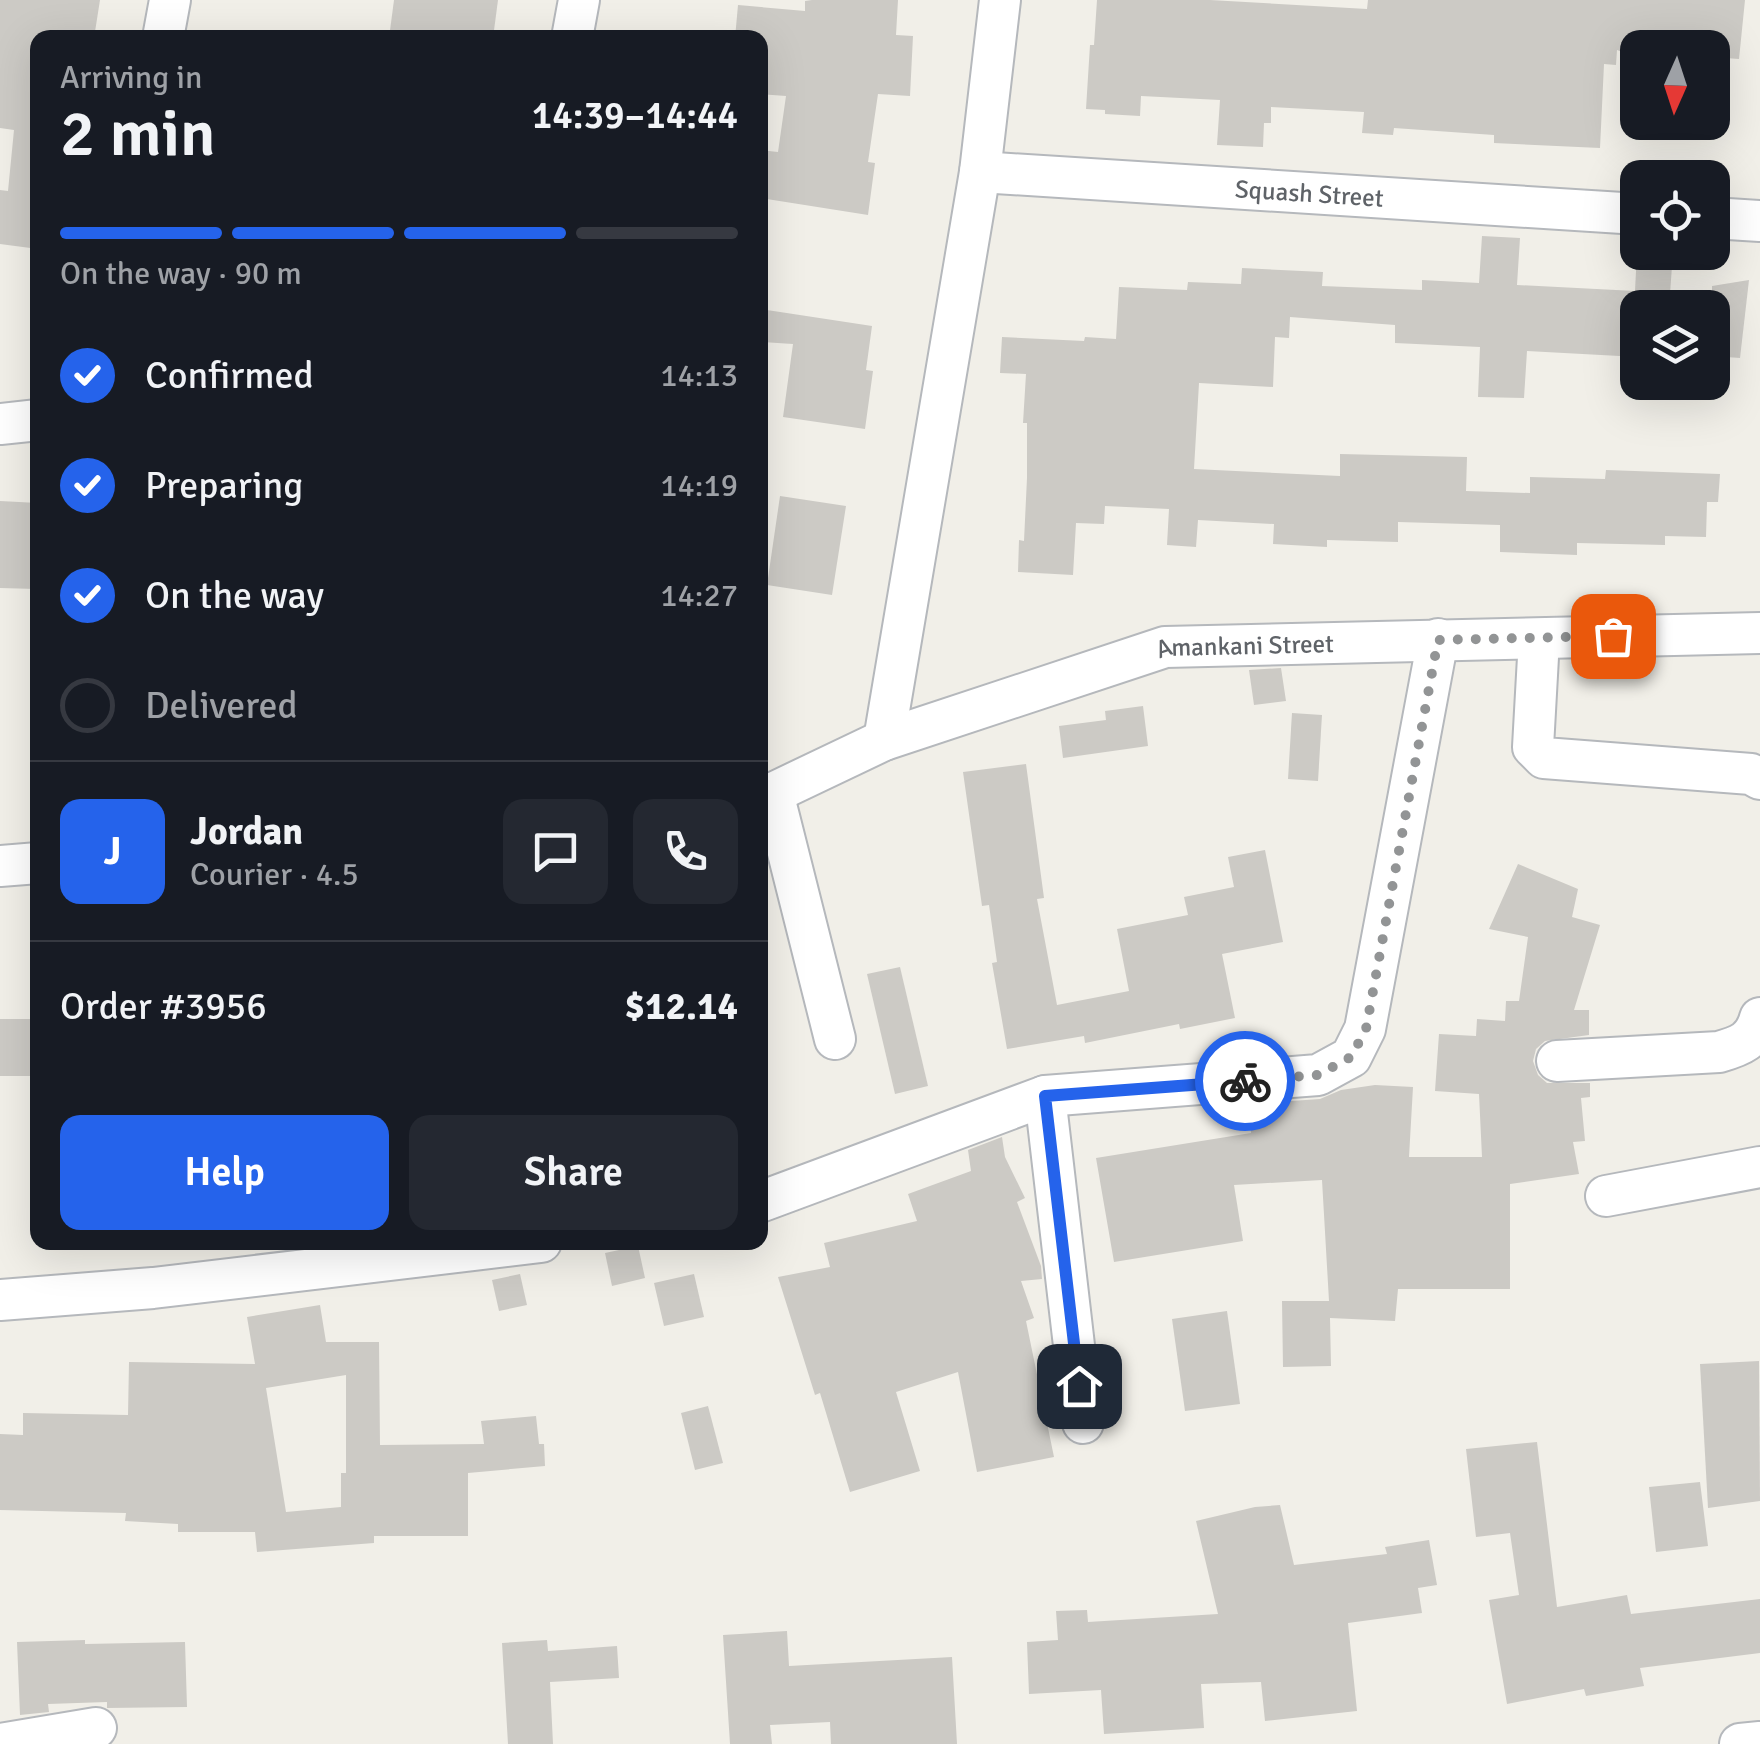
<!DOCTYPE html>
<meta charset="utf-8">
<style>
:root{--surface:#171b24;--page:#242831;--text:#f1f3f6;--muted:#9ea1a6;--line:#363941;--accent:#2563eb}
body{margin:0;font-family:Signika,sans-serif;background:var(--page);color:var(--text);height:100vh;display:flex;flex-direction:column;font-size:38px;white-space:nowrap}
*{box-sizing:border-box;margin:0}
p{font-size:32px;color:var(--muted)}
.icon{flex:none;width:55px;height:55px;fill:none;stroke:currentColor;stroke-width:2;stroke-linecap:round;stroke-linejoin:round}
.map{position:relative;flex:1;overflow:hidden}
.drawer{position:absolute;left:30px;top:30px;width:738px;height:1220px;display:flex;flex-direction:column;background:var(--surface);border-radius:20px;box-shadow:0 10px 40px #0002}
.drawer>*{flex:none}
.needle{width:65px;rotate:183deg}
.fabs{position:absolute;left:1620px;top:30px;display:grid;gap:20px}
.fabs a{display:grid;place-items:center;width:110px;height:110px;border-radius:20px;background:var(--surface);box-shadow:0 10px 40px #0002;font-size:50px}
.pin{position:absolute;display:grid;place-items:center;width:85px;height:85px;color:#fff;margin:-42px;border-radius:20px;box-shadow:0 5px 15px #0006}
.courier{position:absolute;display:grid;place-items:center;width:100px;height:100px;margin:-50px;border:8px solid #2563eb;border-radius:50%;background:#fff;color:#222;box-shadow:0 2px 12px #0007}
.overview em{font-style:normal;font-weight:600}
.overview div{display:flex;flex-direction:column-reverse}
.overview{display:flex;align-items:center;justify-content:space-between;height:170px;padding:0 30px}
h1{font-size:65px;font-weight:600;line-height:75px}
.bar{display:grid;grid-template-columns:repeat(4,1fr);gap:15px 10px;align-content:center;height:120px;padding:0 30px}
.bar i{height:12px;border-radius:8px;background:var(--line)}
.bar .current{background:var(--accent)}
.bar p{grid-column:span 4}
.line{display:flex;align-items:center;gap:25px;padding:0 30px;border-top:2px solid var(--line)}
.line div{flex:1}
.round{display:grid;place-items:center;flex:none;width:105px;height:105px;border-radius:20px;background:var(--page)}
ol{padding:0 30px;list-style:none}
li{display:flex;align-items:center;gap:30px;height:110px}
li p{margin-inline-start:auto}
li .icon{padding:10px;border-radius:50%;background:var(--accent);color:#fff;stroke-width:4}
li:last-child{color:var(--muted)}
li i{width:55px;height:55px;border:5px solid var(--line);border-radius:50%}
.action{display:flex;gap:20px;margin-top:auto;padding:20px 30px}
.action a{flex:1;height:115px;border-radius:20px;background:var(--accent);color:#fff;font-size:40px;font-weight:600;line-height:115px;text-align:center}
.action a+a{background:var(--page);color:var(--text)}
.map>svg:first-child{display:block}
.building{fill:#cccac5;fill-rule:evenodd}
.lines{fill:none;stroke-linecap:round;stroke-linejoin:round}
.minor-casing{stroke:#b5b8bc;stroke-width:44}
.minor{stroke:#fff;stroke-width:40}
.done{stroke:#929495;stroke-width:10;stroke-dasharray:0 18}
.route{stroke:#2563eb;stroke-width:12}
.labels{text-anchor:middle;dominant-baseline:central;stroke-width:8;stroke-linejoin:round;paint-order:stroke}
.street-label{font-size:25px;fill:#5f6368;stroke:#fff}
</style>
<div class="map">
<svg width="1760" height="1744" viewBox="0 0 1760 1744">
<rect width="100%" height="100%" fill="#f1efe8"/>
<!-- building -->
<g class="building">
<path d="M0,0h100l-6,38h-56v211l-38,-5v-54l8,1 6,-61 -14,-2z"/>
<path d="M394,0h104l-5,38h-104z"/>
<path d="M812,0h86l-2,35 17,1 -3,60 -32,-2 -10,68 7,1 -7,52 -108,-17v-48l18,2 8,-56 -26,-2v-56h-25l3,-33 67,6v-10z"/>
<path d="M1097,0h113l157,9 1,-9h377l-6,59 -27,-2v-9h-74v10l-21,-8 -1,15 -12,-1 -4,84 -106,-5v-8l-100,-7 -1,7 -31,-2 2,-21 -93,-5v16h-7l-1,24 -46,-2 3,-45 -79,-4 -1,20 -35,-2v-4l-19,-1 4,-64h4z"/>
<path d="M1482,236l38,2 -3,47 118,6 2,-39h36l-4,56h-31v49l-111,-6 -3,47 -46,-1 2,-50 -85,-4v-18l-105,-8 -1,21 -14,-1 -2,50 -74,-4 -5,86 146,7v-22l127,3 -1,34 64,2v-16l75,2 1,-9 114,4 -2,28h-11l-1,35 -41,-1v9l-88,-2v12l-77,-3v-27l-102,-3v20l-71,-2v7l-54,-3 1,-20 -76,-4 -2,27 -29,-2 2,-36 -64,-3 -1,18 -28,-1 -3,52 -55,-3 1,-32 5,1 3,-63v-55h-4l3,-49 -26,-1 2,-36 82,4 1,-4 31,2 3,-52 68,3 1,-8 53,2 1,-16 81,4 -1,14 100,4v-10l57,3z"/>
<path d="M1749,280l-9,78 -28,-2v-70z"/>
<path d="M760,309l112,17 -6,44 7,1 -8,58 -82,-12 10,-73 -33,-2z"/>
<path d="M780,496l66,10 -14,89 -65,-10z"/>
<path d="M0,501l38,2 -2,86 -36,-1z"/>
<path d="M1281,668l5,33 -32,4 -5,-35z"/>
<path d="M1143,706l5,40 -85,12 -4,-32 47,-6 -1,-9z"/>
<path d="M1292,713l30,2 -4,66 -30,-2z"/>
<path d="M1026,764l18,134 -7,1 20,106 72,-14 -12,-62 71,-14 -4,-18 50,-10 -6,-30 37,-7 18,92 -61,12 13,64 -55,11 -1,-5 -94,19 -1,-7 -77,13 -15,-86 5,-1 -8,-57 -7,1 -19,-134z"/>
<path d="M1518,864l60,25 -6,28 28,8 -26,85h15v25l-44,6 -9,8 -3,12 5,14 9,8h43v14l-9,1 4,43 -12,1 6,32 -69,10v105h-112l-3,32 -65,-3 1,48 -48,1 -1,-66h47l-7,-121 -88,5 9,56 -129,21 -18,-104 155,-25 -2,-29 71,-5 21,-9 34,-5 38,2 -4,70h73l-3,-63 -44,-3 4,-57 37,2 1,-17 28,2 1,-20h13l9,-64 -39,-8z"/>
<path d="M900,967l28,119 -33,8 -28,-120z"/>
<rect x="0" y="1019" width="38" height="57"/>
<path d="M1002,1137l3,20 20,41 -8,4 24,64 1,13 -21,2 13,37 -8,3 28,136 -77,15 -19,-100 -62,20 24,79 -70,21 -30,-99 -5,2 -37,-118 52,-10 -6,-24 93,-22 -9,-27 63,-23 -3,-21z"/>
<path d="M638,1246l7,32 -33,8 -7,-33z"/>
<path d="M520,1274l7,31 -28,6 -7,-31z"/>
<path d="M694,1274l10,43 -40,9 -10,-43z"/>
<path d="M320,1305l6,37h53l1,103 104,-1 -3,-23 55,-5 3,28h5l1,22 -77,7v63h-94v7l-117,9 -2,-20h-77v-8l-53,-3 1,-8 -126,-3v-76l23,1v-22l105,2 1,-53 126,2 -8,-47zM346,1375v98h-5v34l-55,5 -20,-124z"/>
<path d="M1227,1311l13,93 -55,7 -13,-92z"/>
<path d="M1759,1361l1,140 -52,7 -8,-144z"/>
<path d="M708,1406l15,57 -28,7 -14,-57z"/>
<path d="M1537,1442l20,165 70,-12 4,19 129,-15v54l-120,15 4,18 -58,10 -2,-7 -77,15 -18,-104 30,-5 -9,-62 -34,4 -10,-88z"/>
<path d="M1700,1482l8,64 -52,6 -7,-65z"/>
<path d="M1280,1505l14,60 93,-11 -2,-7 44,-7 8,45 -19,3 4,25 -74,10 9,88 -92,10 -4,-39 -60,2 3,44 -100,6 -3,-44 -72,4 -2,-52 31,-2 -2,-29 31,-1 1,12 130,-8 -22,-93 59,-14z"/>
<path d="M787,1631l2,35 163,-9 5,87h-126l-1,-22 -60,3 2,19h-42l-7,-109z"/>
<path d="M85,1640v4l100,-2 2,65 -80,1v-6l-59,2 1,8 -29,3 -3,-73z"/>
<path d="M547,1640l1,11 69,-5 2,32 -69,4 3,62h-45l-6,-101z"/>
</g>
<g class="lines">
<!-- minor casing -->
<g class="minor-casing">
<g id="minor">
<path d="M163,38l7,-38"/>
<path d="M572,38l7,-38"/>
<path id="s1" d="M980,172l658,42"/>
<path d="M1712,218l48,3"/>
<path d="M0,424l38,-4"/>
<path d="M1539,639l-6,108 11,11 207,16 9,5"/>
<path d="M884,740l96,-568 20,-172"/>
<path d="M773,793l62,246"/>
<path id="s2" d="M760,795l13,-2 111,-53 281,-93 595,-14"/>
<path d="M0,866l38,-3"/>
<path d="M1557,1061l162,-9c21,-6 35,-11 41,-34"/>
<path d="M1045,1096l38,327"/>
<path d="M1606,1196l154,-29"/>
<path d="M760,1202l285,-106 273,-21 33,-18 14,-28 73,-390"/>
<path d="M0,1300l153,-12 388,-46"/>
<path d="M0,1744l96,-16"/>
<path d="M1740,1744l20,-2"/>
</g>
</g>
<!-- minor -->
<use href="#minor" class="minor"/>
</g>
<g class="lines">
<!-- done -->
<path class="done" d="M1245,1081l73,-6 33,-18 15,-28 72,-389 175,-4"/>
<!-- route -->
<path class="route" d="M1079,1386l-34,-290 200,-15"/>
</g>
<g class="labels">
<!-- street labels -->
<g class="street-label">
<text stroke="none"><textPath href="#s1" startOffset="330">Squash Street</textPath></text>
<text stroke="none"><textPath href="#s2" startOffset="512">Amankani Street</textPath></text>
</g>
</g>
</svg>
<div class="fabs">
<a><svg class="needle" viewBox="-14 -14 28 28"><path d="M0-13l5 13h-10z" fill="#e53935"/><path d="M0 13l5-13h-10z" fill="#9ea1a6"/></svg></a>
<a><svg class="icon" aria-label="locate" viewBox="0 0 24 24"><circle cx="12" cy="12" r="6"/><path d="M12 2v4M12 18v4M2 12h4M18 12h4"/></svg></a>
<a><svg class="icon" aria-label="layers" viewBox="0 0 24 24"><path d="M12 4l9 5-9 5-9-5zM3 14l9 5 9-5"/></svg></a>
</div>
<div class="pin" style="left:1613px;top:636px;background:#ea580c"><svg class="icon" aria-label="bag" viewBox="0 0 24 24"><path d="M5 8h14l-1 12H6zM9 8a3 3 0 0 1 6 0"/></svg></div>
<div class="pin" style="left:1079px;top:1386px;background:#1f2937"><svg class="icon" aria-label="home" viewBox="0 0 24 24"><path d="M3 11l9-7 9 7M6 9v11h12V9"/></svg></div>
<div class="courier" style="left:1245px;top:1081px"><svg class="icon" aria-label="bike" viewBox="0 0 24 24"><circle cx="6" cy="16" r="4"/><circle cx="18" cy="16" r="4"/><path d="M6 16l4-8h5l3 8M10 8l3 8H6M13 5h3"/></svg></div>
<section class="drawer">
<div class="overview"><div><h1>2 min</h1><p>Arriving in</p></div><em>14:39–14:44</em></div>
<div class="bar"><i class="current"></i><i class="current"></i><i class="current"></i><i></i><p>On the way · 90 m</p></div>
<ol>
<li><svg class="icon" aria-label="check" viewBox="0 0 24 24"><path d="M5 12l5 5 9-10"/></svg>Confirmed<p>14:13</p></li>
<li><svg class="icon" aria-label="check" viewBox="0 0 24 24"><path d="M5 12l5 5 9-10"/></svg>Preparing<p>14:19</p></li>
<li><svg class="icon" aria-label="check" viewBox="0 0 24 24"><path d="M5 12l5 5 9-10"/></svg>On the way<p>14:27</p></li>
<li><i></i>Delivered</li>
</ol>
<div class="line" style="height:180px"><b class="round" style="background:var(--accent);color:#fff">J</b><div><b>Jordan</b><p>Courier · 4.5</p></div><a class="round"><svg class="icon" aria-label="chat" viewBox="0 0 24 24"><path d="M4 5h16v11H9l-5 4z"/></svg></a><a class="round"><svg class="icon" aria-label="phone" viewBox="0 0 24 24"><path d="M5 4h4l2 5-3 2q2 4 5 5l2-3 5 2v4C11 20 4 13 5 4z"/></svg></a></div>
<div class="line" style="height:130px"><div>Order #3956</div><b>$12.14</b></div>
<div class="action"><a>Help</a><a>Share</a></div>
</section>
</div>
